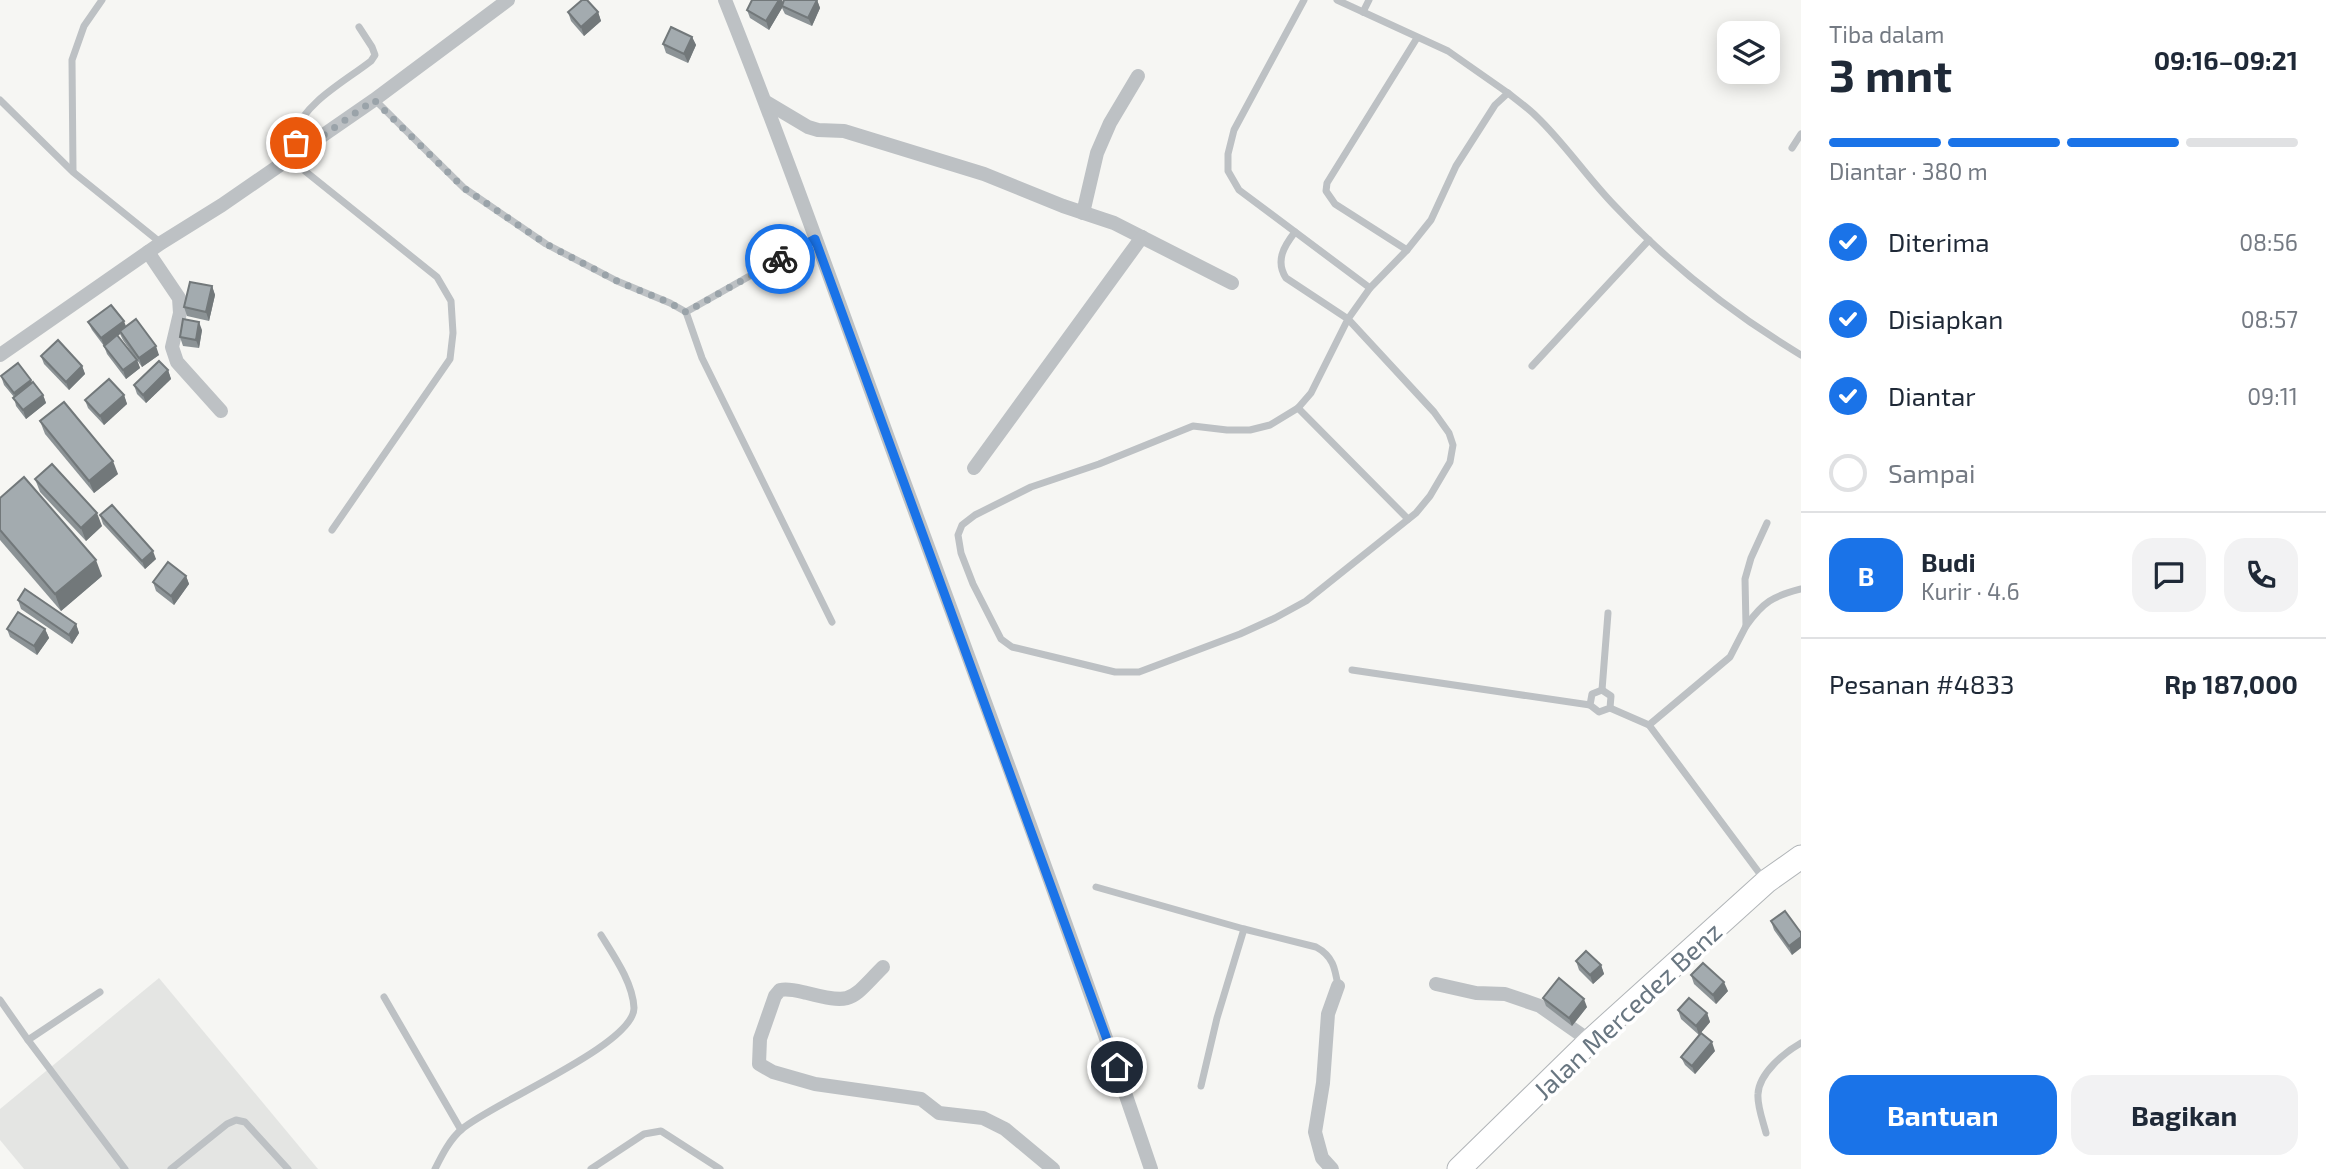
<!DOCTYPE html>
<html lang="id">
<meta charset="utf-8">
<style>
:root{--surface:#fff;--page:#f2f2f3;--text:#1f2937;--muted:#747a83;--line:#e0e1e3;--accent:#1a73e8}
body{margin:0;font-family:"Exo 2",sans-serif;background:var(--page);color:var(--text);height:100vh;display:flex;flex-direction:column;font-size:26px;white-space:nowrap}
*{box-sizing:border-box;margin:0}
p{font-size:23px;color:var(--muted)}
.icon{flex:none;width:38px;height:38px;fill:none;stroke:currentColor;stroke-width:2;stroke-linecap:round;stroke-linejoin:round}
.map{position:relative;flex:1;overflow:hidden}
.panel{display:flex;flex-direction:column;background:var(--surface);width:525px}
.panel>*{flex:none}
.fabs{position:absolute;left:1717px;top:21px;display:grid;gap:14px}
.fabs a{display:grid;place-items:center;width:63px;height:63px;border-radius:14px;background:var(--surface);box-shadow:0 4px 18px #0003;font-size:35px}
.pin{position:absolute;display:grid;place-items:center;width:60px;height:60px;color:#fff;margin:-30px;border:4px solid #fff;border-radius:50%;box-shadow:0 2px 7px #0007}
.courier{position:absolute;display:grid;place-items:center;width:70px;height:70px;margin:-35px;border:5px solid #1a73e8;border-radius:50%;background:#fff;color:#222;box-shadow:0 2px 9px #0007}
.headline em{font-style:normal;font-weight:700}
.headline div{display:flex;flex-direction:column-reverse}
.headline{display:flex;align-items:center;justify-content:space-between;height:119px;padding:0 28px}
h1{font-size:46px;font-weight:700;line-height:52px}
.bar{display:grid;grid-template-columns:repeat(4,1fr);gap:10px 7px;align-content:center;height:84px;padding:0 28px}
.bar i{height:9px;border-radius:5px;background:var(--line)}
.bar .current{background:var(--accent)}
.bar p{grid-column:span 4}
.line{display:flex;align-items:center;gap:18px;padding:0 28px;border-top:2px solid var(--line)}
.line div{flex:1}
.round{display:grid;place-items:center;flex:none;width:74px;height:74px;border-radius:21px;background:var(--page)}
ol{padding:0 28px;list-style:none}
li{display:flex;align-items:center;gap:21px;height:77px}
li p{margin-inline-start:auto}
li .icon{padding:7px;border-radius:50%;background:var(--accent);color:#fff;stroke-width:4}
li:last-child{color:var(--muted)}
li i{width:38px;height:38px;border:4px solid var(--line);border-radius:50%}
.button{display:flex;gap:14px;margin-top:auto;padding:14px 28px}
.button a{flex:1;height:80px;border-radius:21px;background:var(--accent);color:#fff;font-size:28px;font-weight:700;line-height:80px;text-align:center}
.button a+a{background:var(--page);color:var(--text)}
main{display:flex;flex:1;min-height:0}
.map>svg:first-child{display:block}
.built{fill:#e4e5e3}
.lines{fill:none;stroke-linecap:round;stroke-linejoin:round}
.primary-casing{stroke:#b1b5b8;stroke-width:25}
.lane{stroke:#bdc1c4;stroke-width:7}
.street{stroke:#bdc1c4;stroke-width:14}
.primary{stroke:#fff;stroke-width:23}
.wall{fill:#8c9396;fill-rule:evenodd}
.shaded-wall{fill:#72787a}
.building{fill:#a3abaf;stroke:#72787a;stroke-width:2}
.done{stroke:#9aa3a9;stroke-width:7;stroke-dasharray:0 12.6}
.route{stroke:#1a73e8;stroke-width:9}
.labels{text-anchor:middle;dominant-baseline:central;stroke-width:7;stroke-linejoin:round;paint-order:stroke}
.street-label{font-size:26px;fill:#687681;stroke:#fff}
</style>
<main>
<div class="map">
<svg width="1801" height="1169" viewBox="0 0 1801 1169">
<rect width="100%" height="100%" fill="#f6f6f3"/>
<!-- built -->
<path class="built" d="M159,978l159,191h-294l-24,-29v-31z"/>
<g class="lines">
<!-- primary casing -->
<g class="primary-casing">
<path id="primary" d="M1459,1169l131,-128 177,-160 34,-24"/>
</g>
<!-- lane -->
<g class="lane">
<path d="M1304,0l-70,130 -6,24v17l11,19 131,98"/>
<path d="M1337,0l111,51 60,42"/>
<path d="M1363,12l6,-12"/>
<path d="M0,100l73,72 88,71"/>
<path d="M375,100l89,88 82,56 71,37 53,22 16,9 16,46 130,264"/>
<path d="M1792,148l9,-14"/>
<path d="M300,150l-6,-17c13,-32 50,-51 77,-72l4,-6 -3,-8 -13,-20"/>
<path d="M290,159l147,118 14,24 2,32 -3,26 -118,171"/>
<path d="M73,171l-1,-111 12,-34 18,-26"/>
<path d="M1295,232c-11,14 -20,29 -9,46l62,41 86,93 15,21 4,12 -3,17 -20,34 -14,17 -110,88 -31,17 -35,16 -101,38h-24l-45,-11 -58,-14 -11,-8 -28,-55 -12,-31 -3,-18 4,-10 13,-10 56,-28 68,-23 94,-38 34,4h23l20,-5 28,-17 13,-15 37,-74 22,-31 37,-38 24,-30 25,-54 39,-61 13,-12c10,8 20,15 29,24 28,27 50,60 77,88 55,59 119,109 187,150"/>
<path d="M1407,250l-72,-46 -9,-13 1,-8 90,-145"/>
<path d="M686,312l129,-73"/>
<path d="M1532,366l117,-126"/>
<path d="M1298,408l110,111"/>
<path d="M1746,626c17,-24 27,-30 55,-37"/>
<path d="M1352,670l238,35"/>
<path d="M1602,690l6,-77"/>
<path d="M1602,690l9,6 -1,12 -11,4 -9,-7 2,-11z"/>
<path d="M1610,708l39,17 114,153"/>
<path d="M1649,725l81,-68 16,-31 -1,-47 6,-21 16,-35"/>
<path d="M1096,887l148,42 72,18c17,9 19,21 22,39"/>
<path d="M100,992l-72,48 97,129"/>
<path d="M384,997l77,133"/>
<path d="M0,1000l28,40"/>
<path d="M1201,1086l16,-68 27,-89"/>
<path d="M1766,1133c-3,-12 -9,-27 -8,-39 1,-21 27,-42 43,-51"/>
<path d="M171,1169l56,-45 9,-4 9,2 43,47"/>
<path d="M435,1169c7,-14 15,-30 27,-40 30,-26 172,-84 172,-121 -1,-25 -20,-52 -33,-73"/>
<path d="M591,1169l53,-35 17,-3 59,38"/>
</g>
<!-- street -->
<g class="street">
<path d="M725,0c66,165 124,332 185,498 82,223 165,446 241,671"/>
<path d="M766,102l42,25 10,3 26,1 140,43 79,32 51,17 118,60"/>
<path d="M1083,213l14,-60 13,-30 28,-47"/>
<path d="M148,252l31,46 1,15 -8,34 5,15 44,49"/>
<path d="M0,355l161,-112 61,-38 152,-105 134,-100"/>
<path d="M974,468l168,-231"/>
<path d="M883,967c-33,33 -29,38 -76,26 -9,-2 -18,-5 -27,-3l-5,6 -15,43 -1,25 14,8 42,12 106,15 18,14 44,5 22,11 48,40"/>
<path d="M1436,984l40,9 29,1 35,12 50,35"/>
<path d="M1332,1169l-10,-11 -7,-26 8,-49 5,-69 10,-28"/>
</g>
<!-- primary -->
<use href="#primary" class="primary"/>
</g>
<!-- wall -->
<g class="wall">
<path d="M752,0h30l1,3 1,-3h33l3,8 -8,18 -27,-12 -3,-6 -13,22 -19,-12 -3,-8z"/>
<path d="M568,12h30l3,9 -17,15 -13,-15z"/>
<path d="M692,37l4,8 -8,18 -22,-10 -3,-9z"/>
<path d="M212,286l3,9 -6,26 -22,-5 -3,-9z"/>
<path d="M88,322l38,5 33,28 -17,12 -5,-7 3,8 -14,11 -19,-25 -3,-8 -12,-16zM120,334l3,6 14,20 -19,-24z"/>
<path d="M202,330l-3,18 -16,-2 -3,-9z"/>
<path d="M41,356l41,10 3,8 -16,16 -25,-26z"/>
<path d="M168,370l3,9 -25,24 -9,-9 -3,-9z"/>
<path d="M1,376l31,7 11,12 3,8 -20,16 -10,-13 -2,-9 -10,-12z"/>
<path d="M124,395l3,9 -23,21 -16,-17 -3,-8z"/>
<path d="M40,421l78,53 -24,19 -49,-59z"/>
<path d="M35,479l67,47 -16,15 -46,-49z"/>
<path d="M0,498l102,78 -41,35 -61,-71z"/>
<path d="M100,515l56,44 -11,10 -42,-45z"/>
<path d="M186,576l3,8 -15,21 -18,-14 -3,-9z"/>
<path d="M18,600l58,24 3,9 -7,11 -51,-35z"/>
<path d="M7,629h38l4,9 -12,17 -27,-18z"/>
<path d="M1771,921l30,12 -9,22 -18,-25z"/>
<path d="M1576,961l25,4 3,9 -11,10 -14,-14z"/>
<path d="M1691,975l37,16 -12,13 -22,-20z"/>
<path d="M1543,998l44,9 -15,19 -26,-20z"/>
<path d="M1678,1010l29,3 3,9 -11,13 -18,-16z"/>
<path d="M1715,1051l-20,23 -10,-9 -4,-8z"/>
</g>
<!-- shaded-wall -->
<g class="shaded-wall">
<path d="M779,0h3l2,5 -2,1v2l-13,22 -3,-9z"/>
<path d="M817,0l3,8 -8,18 -4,-8z"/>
<path d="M598,12l3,9 -17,15 -3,-9z"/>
<path d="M692,37l4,8 -8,18 -4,-9z"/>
<path d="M212,286l3,9 -6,26 -3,-9z"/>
<path d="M124,321l3,8 -7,2v3l-16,12 -3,-8z"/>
<path d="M199,322l3,8 -3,18 -3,-8z"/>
<path d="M156,346l3,9 -17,12 -3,-9z"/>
<path d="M137,360l3,8 -14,11 -3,-9z"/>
<path d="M82,366l3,8 -16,16 -3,-8z"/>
<path d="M168,370l3,9 -25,24 -3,-8z"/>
<path d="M31,380l3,8 -17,14 -3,-9z"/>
<path d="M43,395l3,8 -20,16 -3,-9z"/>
<path d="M124,395l3,9 -23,21 -4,-9z"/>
<path d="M113,461l5,13 -24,19 -5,-12z"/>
<path d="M97,513l5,13 -16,15 -5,-13z"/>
<path d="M153,551l3,8 -11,10 -3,-8z"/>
<path d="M96,560l6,16 -41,35 -6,-17z"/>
<path d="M186,576l3,8 -15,21 -3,-9z"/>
<path d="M76,624l3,9 -7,11 -3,-9z"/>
<path d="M45,629l4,9 -12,17 -3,-9z"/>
<path d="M1801,937v11l-9,7 -3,-9z"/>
<path d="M1601,965l3,9 -11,10 -3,-9z"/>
<path d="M1724,982l4,9 -12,13 -3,-9z"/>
<path d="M1584,999l3,8 -15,19 -3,-8z"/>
<path d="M1707,1013l3,9 -11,13 -3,-9z"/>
<path d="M1712,1042l3,9 -20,23 -3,-8z"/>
</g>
<!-- building -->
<g class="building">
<path d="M582,0h5l11,12 -17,15 -13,-15z"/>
<path d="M752,0h27l-13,21 -19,-11z"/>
<path d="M784,0h33l-9,18 -26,-12z"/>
<path d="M671,27l21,10 -8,17 -21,-10z"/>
<path d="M190,282l22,4 -6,26 -22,-5z"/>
<path d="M111,305l13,16 -23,17 -13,-16z"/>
<path d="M136,319l20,27 -17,12 -19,-27z"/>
<path d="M183,319l16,3 -3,18 -16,-3z"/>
<path d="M117,335l20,25 -14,10 -19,-24z"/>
<path d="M58,340l24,26 -16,16 -25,-26z"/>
<path d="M159,361l9,9 -25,25 -9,-10z"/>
<path d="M18,363l13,17 -17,13 -13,-17z"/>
<path d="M109,379l15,16 -24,21 -15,-16z"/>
<path d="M33,382l10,13 -20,15 -10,-12z"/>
<path d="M64,402l49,59 -24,20 -49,-60z"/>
<path d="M52,464l45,49 -16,15 -46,-49z"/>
<path d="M24,477l72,83 -41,34 -55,-64v-32z"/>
<path d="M112,505l41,46 -11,10 -42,-46z"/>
<path d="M168,562l18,14 -15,20 -18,-14z"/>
<path d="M25,589l51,35 -7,11 -51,-35z"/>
<path d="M18,612l27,17 -11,17 -27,-17z"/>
<path d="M1785,911l16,22v4l-12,9 -18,-25z"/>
<path d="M1586,951l15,14 -11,10 -14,-14z"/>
<path d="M1703,963l21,19 -11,13 -22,-20z"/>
<path d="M1559,978l25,21 -15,19 -26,-20z"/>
<path d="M1689,998l18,15 -11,13 -18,-16z"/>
<path d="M1701,1033l11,9 -20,24 -11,-9z"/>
</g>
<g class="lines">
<!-- done -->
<path class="done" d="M296,143l5,8 73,-51 90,88 82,56 71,37 53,22 16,9 94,-53"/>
<!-- route -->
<path class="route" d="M780,259l35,-20 302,828"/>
</g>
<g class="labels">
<!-- street labels -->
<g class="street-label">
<text transform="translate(1627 1010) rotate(-43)">Jalan Mercedez Benz</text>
</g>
</g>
</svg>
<div class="fabs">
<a><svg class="icon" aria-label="layers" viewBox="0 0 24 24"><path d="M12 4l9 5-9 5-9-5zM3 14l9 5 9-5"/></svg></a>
</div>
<div class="pin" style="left:296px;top:143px;background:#ea580c"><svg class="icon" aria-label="bag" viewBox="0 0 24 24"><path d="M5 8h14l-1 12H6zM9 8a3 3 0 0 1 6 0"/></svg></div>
<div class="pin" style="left:1117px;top:1067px;background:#1f2937"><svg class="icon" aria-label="home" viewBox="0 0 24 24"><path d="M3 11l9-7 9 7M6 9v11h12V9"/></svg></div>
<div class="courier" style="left:780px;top:259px"><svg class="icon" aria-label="bike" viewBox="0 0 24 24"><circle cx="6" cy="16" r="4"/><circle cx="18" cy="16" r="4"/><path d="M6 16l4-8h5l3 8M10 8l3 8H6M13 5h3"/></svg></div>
</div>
<section class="panel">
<div class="headline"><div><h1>3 mnt</h1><p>Tiba dalam</p></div><em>09:16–09:21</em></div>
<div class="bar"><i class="current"></i><i class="current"></i><i class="current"></i><i></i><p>Diantar · 380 m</p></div>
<ol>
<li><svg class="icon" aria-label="check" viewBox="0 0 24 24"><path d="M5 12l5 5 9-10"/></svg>Diterima<p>08:56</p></li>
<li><svg class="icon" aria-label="check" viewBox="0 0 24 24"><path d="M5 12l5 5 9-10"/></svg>Disiapkan<p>08:57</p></li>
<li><svg class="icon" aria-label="check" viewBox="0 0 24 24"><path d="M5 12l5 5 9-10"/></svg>Diantar<p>09:11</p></li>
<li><i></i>Sampai</li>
</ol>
<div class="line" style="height:126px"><b class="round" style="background:var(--accent);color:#fff">B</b><div><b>Budi</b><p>Kurir · 4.6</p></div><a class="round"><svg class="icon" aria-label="chat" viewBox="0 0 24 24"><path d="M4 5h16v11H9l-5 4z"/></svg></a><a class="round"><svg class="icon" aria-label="phone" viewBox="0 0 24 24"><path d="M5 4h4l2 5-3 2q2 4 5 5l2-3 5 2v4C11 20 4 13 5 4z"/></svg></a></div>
<div class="line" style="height:91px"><div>Pesanan #4833</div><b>Rp 187,000</b></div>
<div class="button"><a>Bantuan</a><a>Bagikan</a></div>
</section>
</main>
